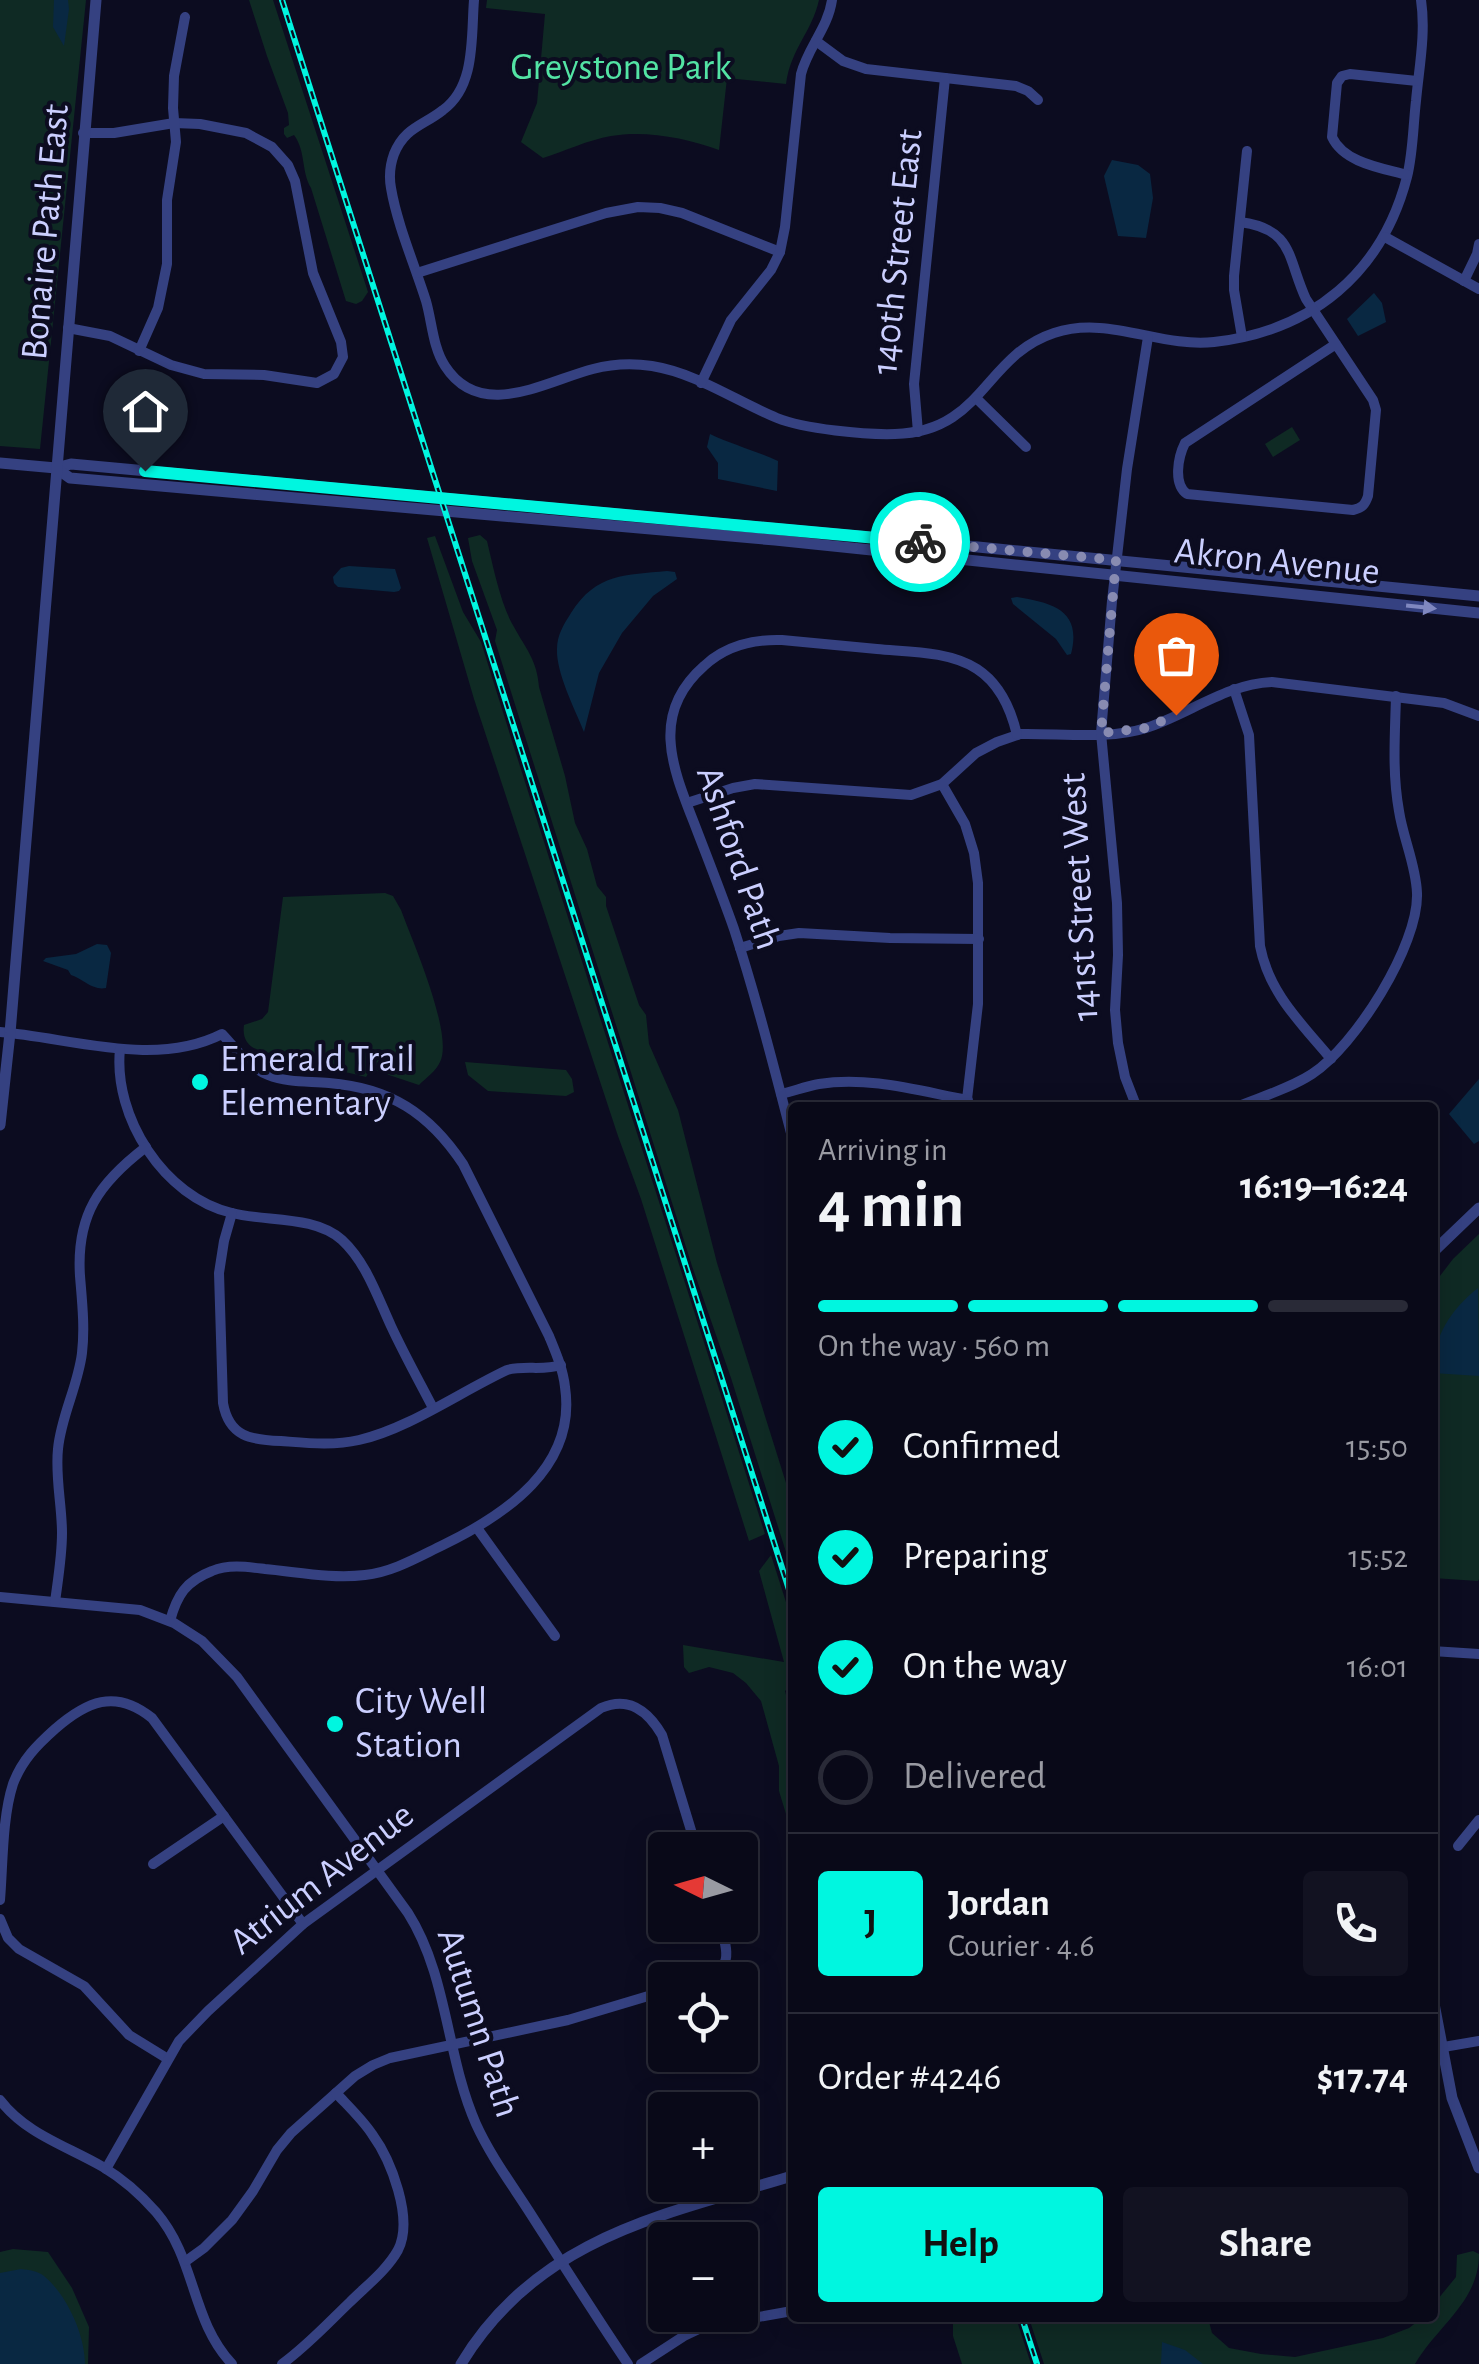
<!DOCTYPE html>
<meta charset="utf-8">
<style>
:root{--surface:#090918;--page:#121221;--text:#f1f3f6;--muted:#999aa2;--line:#292a37;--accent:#00f6e0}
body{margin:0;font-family:"Alegreya Sans",sans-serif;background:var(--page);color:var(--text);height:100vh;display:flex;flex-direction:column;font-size:38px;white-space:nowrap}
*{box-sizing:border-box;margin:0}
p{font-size:32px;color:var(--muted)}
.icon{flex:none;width:55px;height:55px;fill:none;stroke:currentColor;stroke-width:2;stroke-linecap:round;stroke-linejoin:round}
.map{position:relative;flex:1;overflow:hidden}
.side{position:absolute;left:788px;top:1102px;width:650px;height:1220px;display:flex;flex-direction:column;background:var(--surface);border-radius:10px;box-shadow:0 5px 25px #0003,0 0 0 2px var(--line)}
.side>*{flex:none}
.needle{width:65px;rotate:275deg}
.fabs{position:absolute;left:648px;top:1832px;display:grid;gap:20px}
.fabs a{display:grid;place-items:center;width:110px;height:110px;border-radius:10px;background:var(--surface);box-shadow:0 5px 25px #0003,0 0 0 2px var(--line);font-size:50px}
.pin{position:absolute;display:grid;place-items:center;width:85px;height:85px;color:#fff;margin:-102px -42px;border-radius:50% 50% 50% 0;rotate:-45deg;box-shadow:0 0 10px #0007}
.pin .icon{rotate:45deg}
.courier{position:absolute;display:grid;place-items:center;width:100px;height:100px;margin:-50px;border:8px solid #00f6e0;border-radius:50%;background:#fff;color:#222;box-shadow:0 2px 12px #0007}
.summary em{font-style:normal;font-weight:600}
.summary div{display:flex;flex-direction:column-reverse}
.summary{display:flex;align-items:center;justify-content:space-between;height:170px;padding:0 30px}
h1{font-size:65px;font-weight:600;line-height:75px}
.bar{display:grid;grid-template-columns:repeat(4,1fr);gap:15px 10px;align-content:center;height:120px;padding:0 30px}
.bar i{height:12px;border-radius:8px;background:var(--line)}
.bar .active{background:var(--accent)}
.bar p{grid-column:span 4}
.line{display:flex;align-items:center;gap:25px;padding:0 30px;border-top:2px solid var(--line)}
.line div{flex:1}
.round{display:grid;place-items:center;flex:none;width:105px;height:105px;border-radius:10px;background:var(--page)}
ol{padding:0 30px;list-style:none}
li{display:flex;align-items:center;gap:30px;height:110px}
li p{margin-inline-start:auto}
li .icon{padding:10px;border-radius:50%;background:var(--accent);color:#111;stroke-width:4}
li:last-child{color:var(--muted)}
li i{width:55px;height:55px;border:5px solid var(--line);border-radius:50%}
.cta{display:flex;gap:20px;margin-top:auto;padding:20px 30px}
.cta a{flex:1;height:115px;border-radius:10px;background:var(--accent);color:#111;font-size:40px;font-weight:600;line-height:115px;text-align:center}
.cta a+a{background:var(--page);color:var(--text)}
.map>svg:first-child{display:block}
.green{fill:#0f2a24}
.water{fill:#092842}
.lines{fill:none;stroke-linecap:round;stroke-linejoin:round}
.minor{stroke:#354181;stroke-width:10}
.tertiary{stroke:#354181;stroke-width:11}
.rail-casing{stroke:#00f6e0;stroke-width:6}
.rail{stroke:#0c0c20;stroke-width:2.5;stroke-dasharray:8;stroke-linecap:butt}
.oneway{fill:#8088c0}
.done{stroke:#888bb1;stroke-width:10;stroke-dasharray:0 18}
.route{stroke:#00f6e0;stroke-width:12}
.poi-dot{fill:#00f6e0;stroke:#0c0c20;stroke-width:4}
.labels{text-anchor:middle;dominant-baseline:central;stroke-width:8;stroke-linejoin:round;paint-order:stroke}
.park-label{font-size:38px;fill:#53e3a4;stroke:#0c0c20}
.street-label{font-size:38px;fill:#cbcfff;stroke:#0c0c20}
.poi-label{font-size:38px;fill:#cbcfff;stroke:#0c0c20;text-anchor:start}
</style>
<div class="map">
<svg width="1479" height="2364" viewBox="0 0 1479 2364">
<rect width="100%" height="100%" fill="#0c0c20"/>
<!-- green -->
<g class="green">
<path d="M0,0h86l-46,449 -40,-3z"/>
<path d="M249,0h24l95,292 -6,9 -6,3 -10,-3 -35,-113c-10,-17 -5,-37 -17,-53l-7,3 -3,-4v-6l5,-3 -1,-12 -21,-57z"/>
<path d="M487,0h332c-7,32 -28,48 -33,84l-59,-6 -8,72c-32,-12 -74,-20 -108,-14 -23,4 -46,15 -68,22l-22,-16 16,-39 8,-89 -59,-6z"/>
<path d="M1292,427l8,13 -27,17 -8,-13z"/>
<path d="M480,535l7,6c6,25 14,65 27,86 12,22 23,33 25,60l26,89 10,47 12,26 10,37 9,11v9l33,99 7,10 3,29 29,66 39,153 75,239v69l-61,-193 -39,-112 -197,-625 2,-11 -25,-69 -4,-23z"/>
<path d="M435,536l28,76 18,30c93,298 190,595 284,892l-16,7 -108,-342 -23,-63 -144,-437 -47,-161z"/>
<path d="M385,893l8,3 8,14c11,30 53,125 39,152 -4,9 -14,16 -21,23l-48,-16 -5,8c-20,-6 -50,-8 -62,-27h-11l-2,7c-21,-5 -51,-3 -47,-32l18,-6 6,-7 15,-115z"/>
<path d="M465,1062l101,8 6,9 2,13 -8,4 -78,-5 -20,-16z"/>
<path d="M1479,1234v345l-1,2 -45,-3v-293l20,-26z"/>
<path d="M771,1555l21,66v64l-7,6 7,26v100l-6,-3 -7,-23v-25l-18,-65 -15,-18 -13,-10 -24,-6 -20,6 -5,-6 -1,-22 101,17 -25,-91z"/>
<path d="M13,2249l35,3 24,36 17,39 -1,37h-88v-112z"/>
<path d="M1473,2251l6,3c0,48 -42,72 -64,110h-371l-15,-46h179l4,15 17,15 32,6 34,3 88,-19 26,-10 13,-10h10l1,-13 23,-28 1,-22z"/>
<path d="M953,2318h63l15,46h-69l-9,-28z"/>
</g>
<!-- water -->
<g class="water">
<path d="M54,0h14l1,9 -5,37 -11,-19z"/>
<path d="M1112,160l26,5 12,9 3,24 -7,40 -28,-2 -14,-60z"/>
<path d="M1374,293l8,10 4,19 -28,14 -11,-17z"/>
<path d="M710,434c21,10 46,17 68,27l-1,30 -59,-12v-16l-11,-16z"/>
<path d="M349,566l46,3 6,19 -2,3 -5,1 -56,-5 -4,-4 -1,-6 8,-9z"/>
<path d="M667,571l8,1 2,7 -24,17 -31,37 -23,40 -15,59c-9,-23 -28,-59 -27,-83 0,-14 7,-25 14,-36 25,-40 55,-38 96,-42z"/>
<path d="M1017,597c37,6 65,14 54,57l-4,1 -11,-16 -43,-35 -2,-6z"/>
<path d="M97,944l10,1 4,8 -5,35c-13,3 -23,-9 -35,-13l-3,-5 -25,-9 3,-3 30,-4z"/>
<path d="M1479,1079v62l-5,3 -25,-30z"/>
<path d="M1478,1288l1,88 -46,-3c-1,-35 18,-64 45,-85z"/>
<path d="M21,2269c8,1 17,2 23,7 23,19 41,59 41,88h-85v-91z"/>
<path d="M1162,2342l23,8 18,14h-42z"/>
</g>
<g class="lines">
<!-- minor -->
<g class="minor">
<path d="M474,0c-3,37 2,86 -31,110 -20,16 -38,17 -49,44 -4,11 -5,23 -3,34 6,36 24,78 35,113 6,21 7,47 19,65 36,56 101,15 148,3 19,-5 39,-6 59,-3 44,7 84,35 125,52 27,11 89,17 118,16 88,-2 89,-78 159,-101 54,-18 106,15 160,9 98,-11 168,-69 193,-165 6,-24 6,-50 9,-76 3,-33 10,-68 5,-101"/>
<path d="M816,41l27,20 23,8 150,17 12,5 10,9"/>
<path d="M1407,175c-25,-7 -63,-12 -75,-38l5,-54 5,-7 8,-2 67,7"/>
<path d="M1240,222c54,7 47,36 66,77l67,101 3,10 -8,86c-3,9 -6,12 -15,14l-166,-16c-14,-10 -9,-37 -2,-51l151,-99"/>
<path d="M1385,237l94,52"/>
<path d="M417,273l189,-60 32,-6 22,1 22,5 98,39"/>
<path d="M1464,281l13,-27 2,-10"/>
<path d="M68,328l42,8 61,29 33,9 60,1 53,8 17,-9 9,-17 -2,-15 -28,-69 -18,-92 -7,-16 -16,-18 -26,-14 -46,-9 -26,-1 -60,10h-31"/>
<path d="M1242,337l-8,-47v-14l13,-125"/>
<path d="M139,351l19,-43 9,-44v-64l9,-58 -3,-34 1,-32 11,-59"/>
<path d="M701,383l30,-63 40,-50 9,-18 5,-25 16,-153c7,-27 27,-46 31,-74"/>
<path d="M977,399l49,48"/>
<path d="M918,432l-4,-48 31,-306"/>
<path d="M1234,689l15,46 11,211c9,47 41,77 71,113"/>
<path d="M942,784l23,40 9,29 4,30v121l-12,104"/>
<path d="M687,803l46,-15 22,-4 156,11 31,-11 34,-31 21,-11 23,-8c39,-1 89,6 126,-6 43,-14 80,-44 126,-46l172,21 35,13"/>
<path d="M740,948l39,-12 20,-3 91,5 89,1"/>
<path d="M0,1032c71,6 155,36 222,2 14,15 27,33 46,41 20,8 41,6 61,8 61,5 100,30 134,81l86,172c7,17 14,33 16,51 12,80 -60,128 -122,158 -25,12 -50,27 -78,30 -33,4 -67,-3 -100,-6 -17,-2 -36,-5 -53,2 -26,10 -35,24 -42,50"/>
<path d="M120,1049c-7,68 44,148 112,164 34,9 82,2 110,27 24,22 36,58 49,86 13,28 28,55 42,82"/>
<path d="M781,1094c13,-3 26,-8 38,-10 50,-8 100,7 149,16"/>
<path d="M1137,1108l-12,-31 -7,-34 -3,-33 3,-55 -1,-52 -16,-170 11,-132 15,-132 21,-132"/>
<path d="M1234,1108c26,-11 55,-19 78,-34 43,-28 107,-129 105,-181 -1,-28 -14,-55 -18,-82 -7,-39 -4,-76 -3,-115"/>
<path d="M792,1137c-18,-70 -36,-140 -58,-208 -12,-34 -25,-67 -38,-101 -22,-57 -48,-113 8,-162 21,-20 50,-27 78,-26 31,3 63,6 95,9 32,3 72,2 100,20 23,15 34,40 40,66"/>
<path d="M232,1213l-8,28 -5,32 4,130c6,34 28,37 58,38 26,2 52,5 78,-1 49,-11 101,-48 148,-70 18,-5 36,1 54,-5"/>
<path d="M477,1528l78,108"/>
<path d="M0,1597l140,13 34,13 28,18 35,36 171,236c40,63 38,143 68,211 15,33 37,62 56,92 32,50 63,99 96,148"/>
<path d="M55,1602c3,-23 7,-46 7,-69 0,-28 -7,-56 -4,-84 3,-33 20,-63 24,-96 3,-26 0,-52 -2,-77 -4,-61 19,-93 66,-129"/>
<path d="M1432,1651l47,3"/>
<path d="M1458,1846l21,-26"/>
<path d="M153,1864l71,-48"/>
<path d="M0,1900c3,-36 2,-82 13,-116 9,-24 24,-39 42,-55 31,-27 60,-41 97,-11l151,206"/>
<path d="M0,1919l8,19 11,11 65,37 45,49 39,24"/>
<path d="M700,1980c33,-10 29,-27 20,-55"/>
<path d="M1432,2049l47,-8"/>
<path d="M0,2100c26,34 67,46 103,67 20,12 38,28 53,45 41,48 34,107 76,152"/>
<path d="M106,2169l73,-128 29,-30 95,-87 298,-216c28,-12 47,3 61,27l35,115"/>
<path d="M186,2261l18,-13 28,-28 21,-29 24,-41 14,-17 64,-57 18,-11 17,-7 178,-38 97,-29"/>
<path d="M282,2364c25,-18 46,-41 68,-62 16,-16 37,-32 48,-52 16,-31 -7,-90 -26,-116 -10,-15 -24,-28 -36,-41"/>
<path d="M641,2364l43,-28 19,-9 89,-16"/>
</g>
<!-- tertiary -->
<g class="tertiary">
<path d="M0,463l56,5 15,-4 907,83 501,49"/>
<path d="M56,468l14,10 705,62 704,73"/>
<path d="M0,1125l10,-92 86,-1033"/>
<path d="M1432,1253l47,-45"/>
<path d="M1432,1993l20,105 27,70"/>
<path d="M461,2364c76,-126 201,-149 331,-188"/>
</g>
<!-- rail casing -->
<g class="rail-casing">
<g id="rail">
<path d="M282,0l510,1599"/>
<path d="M1022,2318l15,46"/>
</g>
</g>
<!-- rail -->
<use href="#rail" class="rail"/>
</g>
<!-- one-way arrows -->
<defs><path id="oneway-solid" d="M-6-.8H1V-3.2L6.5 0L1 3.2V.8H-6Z" transform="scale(2.5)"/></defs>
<use class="oneway" href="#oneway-solid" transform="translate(1421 607) rotate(6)"/>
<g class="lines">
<!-- done -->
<path class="done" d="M920,542l196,18 -15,173 45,-5 30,-13"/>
<!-- route -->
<path class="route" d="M145,471l775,71"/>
</g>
<!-- markers -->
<g class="poi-dot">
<circle cx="200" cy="1082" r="10"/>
<circle cx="335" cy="1724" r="10"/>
</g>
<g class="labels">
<!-- park labels -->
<g class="park-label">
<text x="621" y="68">Greystone Park</text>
</g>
<!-- street labels -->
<g class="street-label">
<text transform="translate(46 232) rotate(-85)">Bonaire Path East</text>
<text transform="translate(898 252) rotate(-84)">140th Street East</text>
<text transform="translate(1277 562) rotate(6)">Akron Avenue</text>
<text transform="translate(738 858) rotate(71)">Ashford Path</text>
<text transform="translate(1080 897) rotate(-93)">141st Street West</text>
<text transform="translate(322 1879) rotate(-38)">Atrium Avenue</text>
<text transform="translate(478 2023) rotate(72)">Autumn Path</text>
</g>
<!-- poi labels -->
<g class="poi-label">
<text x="220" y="1060">Emerald Trail<tspan x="220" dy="44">Elementary</tspan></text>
<text x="355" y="1702">City Well<tspan x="355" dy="44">Station</tspan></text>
</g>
</g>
</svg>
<div class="fabs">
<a><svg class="needle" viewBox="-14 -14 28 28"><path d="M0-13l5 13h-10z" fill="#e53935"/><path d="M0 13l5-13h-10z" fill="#999aa2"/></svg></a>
<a><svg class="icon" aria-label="locate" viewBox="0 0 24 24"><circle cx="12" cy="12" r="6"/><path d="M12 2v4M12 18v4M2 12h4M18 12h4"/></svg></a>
<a>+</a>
<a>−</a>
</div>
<div class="pin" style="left:1176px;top:715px;background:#ea580c"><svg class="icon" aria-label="bag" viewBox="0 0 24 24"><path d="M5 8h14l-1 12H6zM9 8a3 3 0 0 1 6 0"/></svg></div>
<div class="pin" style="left:145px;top:471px;background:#1f2937"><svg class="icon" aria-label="home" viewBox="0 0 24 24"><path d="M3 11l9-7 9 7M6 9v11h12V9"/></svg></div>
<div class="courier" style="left:920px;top:542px"><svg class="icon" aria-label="bike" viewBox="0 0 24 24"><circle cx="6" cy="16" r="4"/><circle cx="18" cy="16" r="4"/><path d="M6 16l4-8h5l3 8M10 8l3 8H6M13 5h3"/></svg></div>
<section class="side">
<div class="summary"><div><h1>4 min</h1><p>Arriving in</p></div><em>16:19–16:24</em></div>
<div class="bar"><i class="active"></i><i class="active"></i><i class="active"></i><i></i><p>On the way · 560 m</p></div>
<ol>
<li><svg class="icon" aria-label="check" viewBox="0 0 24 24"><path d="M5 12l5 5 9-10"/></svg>Confirmed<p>15:50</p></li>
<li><svg class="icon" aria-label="check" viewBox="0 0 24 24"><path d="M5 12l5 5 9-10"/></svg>Preparing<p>15:52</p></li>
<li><svg class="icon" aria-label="check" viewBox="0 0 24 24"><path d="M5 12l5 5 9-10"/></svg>On the way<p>16:01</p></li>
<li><i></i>Delivered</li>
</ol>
<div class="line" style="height:180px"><b class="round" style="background:var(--accent);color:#111">J</b><div><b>Jordan</b><p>Courier · 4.6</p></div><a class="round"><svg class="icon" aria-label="phone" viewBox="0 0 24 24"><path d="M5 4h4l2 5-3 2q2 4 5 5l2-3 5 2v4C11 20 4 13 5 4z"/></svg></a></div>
<div class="line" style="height:130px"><div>Order #4246</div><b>$17.74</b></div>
<div class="cta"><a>Help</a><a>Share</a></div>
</section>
</div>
